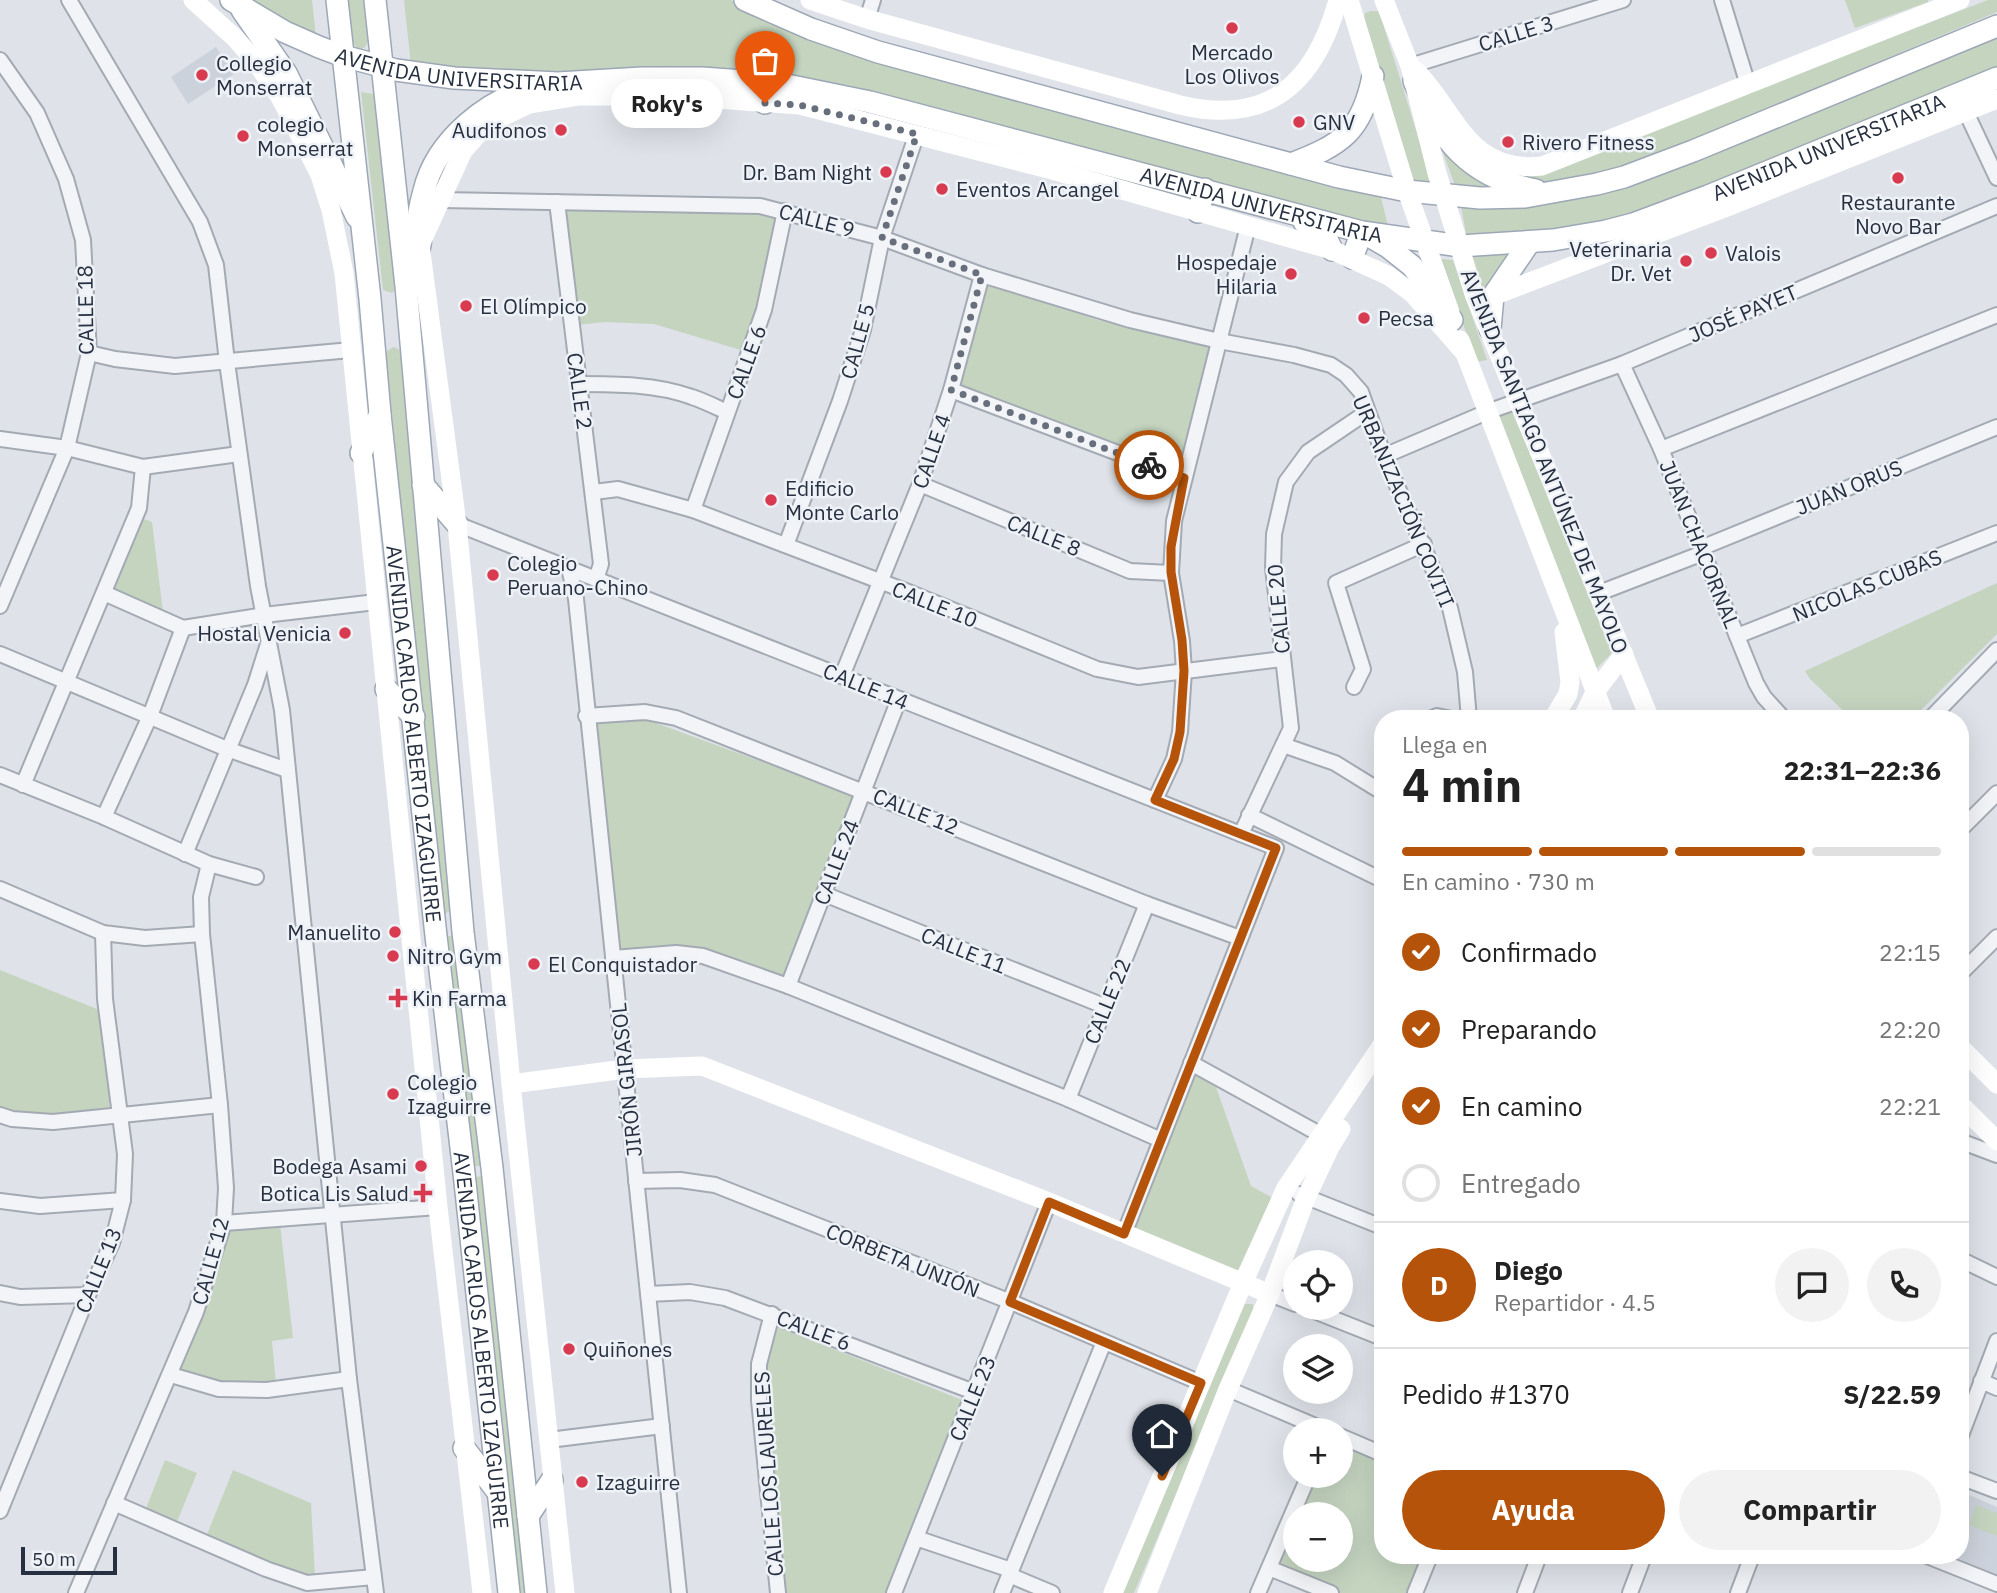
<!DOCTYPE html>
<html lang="es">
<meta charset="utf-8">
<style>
:root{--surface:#fff;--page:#f2f2f2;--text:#222;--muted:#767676;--line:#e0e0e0;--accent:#b45309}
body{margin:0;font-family:"IBM Plex Sans",sans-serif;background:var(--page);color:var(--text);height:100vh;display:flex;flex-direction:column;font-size:26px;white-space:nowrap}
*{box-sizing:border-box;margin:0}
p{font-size:23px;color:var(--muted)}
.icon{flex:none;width:38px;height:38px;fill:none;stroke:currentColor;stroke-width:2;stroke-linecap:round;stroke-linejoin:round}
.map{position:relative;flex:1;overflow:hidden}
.drawer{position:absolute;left:1374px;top:710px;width:595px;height:854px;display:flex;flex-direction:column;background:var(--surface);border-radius:28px;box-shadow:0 7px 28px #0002}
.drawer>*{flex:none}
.tools{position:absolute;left:1283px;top:1250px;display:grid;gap:14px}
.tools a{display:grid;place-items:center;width:70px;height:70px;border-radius:50%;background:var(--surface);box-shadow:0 7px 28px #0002;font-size:35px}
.scale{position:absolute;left:21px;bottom:18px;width:96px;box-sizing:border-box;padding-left:7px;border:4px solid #263041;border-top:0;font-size:19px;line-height:24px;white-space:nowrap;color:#263041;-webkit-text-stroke:5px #eef2f7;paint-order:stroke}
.pin{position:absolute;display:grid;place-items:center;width:60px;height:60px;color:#fff;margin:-72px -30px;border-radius:50% 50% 50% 0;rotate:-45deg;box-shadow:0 0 7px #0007}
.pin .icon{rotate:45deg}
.courier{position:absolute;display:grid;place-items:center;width:70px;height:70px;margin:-35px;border:5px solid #b45309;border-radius:50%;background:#fff;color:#222;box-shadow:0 2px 9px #0007}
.bubble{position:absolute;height:49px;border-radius:24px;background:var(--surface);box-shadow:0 7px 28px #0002;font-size:23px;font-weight:800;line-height:49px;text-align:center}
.head em{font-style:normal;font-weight:800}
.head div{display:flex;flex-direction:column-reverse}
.head{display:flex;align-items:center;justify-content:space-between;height:119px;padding:0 28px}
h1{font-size:46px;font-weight:800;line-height:52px}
.bar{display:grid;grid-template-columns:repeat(4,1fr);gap:10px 7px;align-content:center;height:84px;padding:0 28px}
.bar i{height:9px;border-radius:5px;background:var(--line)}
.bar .current{background:var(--accent)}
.bar p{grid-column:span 4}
.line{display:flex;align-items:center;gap:18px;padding:0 28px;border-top:2px solid var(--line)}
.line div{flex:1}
.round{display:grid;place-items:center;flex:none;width:74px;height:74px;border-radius:37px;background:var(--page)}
ol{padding:0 28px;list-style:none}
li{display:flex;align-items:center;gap:21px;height:77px}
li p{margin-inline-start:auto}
li .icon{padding:7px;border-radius:50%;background:var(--accent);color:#fff;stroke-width:4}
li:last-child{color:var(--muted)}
li i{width:38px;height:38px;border:4px solid var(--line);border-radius:50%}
.action{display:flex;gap:14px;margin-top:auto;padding:14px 28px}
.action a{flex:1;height:80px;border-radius:42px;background:var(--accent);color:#fff;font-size:28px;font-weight:800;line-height:80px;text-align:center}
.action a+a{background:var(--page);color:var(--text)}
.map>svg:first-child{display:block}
.built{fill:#ccd2db}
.green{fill:#c4d4bf}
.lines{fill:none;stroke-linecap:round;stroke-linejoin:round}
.street-casing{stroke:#a4aab3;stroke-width:18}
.primary-casing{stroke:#9da7b6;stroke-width:24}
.street{stroke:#f2f4f7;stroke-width:14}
.secondary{stroke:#fff;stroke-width:19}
.primary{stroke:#fff;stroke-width:21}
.done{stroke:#676f7c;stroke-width:7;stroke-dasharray:0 12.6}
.route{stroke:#b45309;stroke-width:9}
.poi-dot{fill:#d83a4f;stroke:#eef2f7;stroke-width:2.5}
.labels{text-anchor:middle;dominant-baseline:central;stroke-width:5;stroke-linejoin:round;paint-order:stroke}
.street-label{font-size:21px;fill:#263041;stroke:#eef2f7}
.poi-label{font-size:21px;fill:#263041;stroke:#eef2f7;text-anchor:start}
</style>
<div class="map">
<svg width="1997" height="1593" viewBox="0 0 1997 1593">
<rect width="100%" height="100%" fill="#dfe3e9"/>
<!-- built -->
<g class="built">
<path d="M216,47l18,27 -46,30 -17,-27z"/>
<path d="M1960,1491l37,16v67l-45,-18h8z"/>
</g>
<!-- green -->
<g class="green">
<path d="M243,0h69l4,37z"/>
<path d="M347,0h16l5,41 -3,6 -5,3 -8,-7z"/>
<path d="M404,0h327l27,14 622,179 9,37 -482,-127 -321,-31 -129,-2 -46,-5z"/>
<path d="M1845,0h83v2l-73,26z"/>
<path d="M1988,0h9v12l-355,149 -73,21 -25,3 -12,-2 -42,-21 66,5z"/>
<path d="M1371,11h8l55,177 -19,-2 -51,-168 1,-5z"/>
<path d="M1997,34v35l-342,138 -47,18 -141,14 -6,-33 81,-4z"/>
<path d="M361,92l13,2 24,193 -6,6 -9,-3z"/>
<path d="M1435,131l74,59 -53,-2z"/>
<path d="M563,208l191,4 25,4 -21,89 -14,46 -90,-27 -49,-2 -28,3z"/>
<path d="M1511,253l-23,39 -6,1 -15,-39z"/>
<path d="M1441,259l12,1 34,100 -11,2z"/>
<path d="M985,281l113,39 114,25 -34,129 -221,-87z"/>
<path d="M394,347l8,4 54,562 -6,-2 -9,5 -55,-562 2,-4z"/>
<path d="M1513,410l100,242 -17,17 -101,-253z"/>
<path d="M141,518l11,4 11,90 -54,-22z"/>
<path d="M1997,583v51l-85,85h-60l-42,-40 -5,-8z"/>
<path d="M642,718l211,77 -67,186 -92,-34 -71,8 -8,-7 -22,-225z"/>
<path d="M449,936h6l31,229 -16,2 -24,-230z"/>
<path d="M0,970l102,41 8,99 -63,6 -47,-6z"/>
<path d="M1197,1065l13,5 41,116 22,12 -35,73 -106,-44z"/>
<path d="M486,1175l43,418h-12l-45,-415z"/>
<path d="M280,1224l13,114 -21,3 4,43 -45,2 -54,-14 51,-145z"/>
<path d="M1245,1304h8v9l-119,280h-13z"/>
<path d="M778,1327l184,73 -77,193h-101l-21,-217z"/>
<path d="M1341,1445l41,17v94h43l-14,37h-72l-63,-26 19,-44v36h45v-45h-41l16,-39h25z"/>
<path d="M165,1460l32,13 -21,51 -31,-13z"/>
<path d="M233,1470l78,33 4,73 -24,-5 -85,-34z"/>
<path d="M1976,1505l21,8v23l-28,-11z"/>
</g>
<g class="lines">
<!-- street casing -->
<g class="street-casing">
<g id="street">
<path d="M69,0l131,222 16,43 11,97 31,224 24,124 67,669 27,214"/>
<path d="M1722,0l26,85"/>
<path d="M867,19l6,-19"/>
<path d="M0,60l37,53 29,66 17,61 6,113 -22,95 -67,158"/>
<path d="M1410,66l213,-66"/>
<path d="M1966,112l31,66"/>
<path d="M441,200l319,6 122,32 100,37 148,45 89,21 75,14 37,10 15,10 15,17 23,64 66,152 15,64 4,47"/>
<path d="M557,202l44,362 -5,15"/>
<path d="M89,353l26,6 60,7 176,-16"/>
<path d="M1622,364l39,85 95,234 8,14 20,22"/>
<path d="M578,384c38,0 78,0 114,13 12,4 24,10 35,15"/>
<path d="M951,390l233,88"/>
<path d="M0,439l67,9 76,19 96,-13"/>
<path d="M1661,449l336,-134"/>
<path d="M1384,456l103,-44 135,-48 375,-158"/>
<path d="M920,484l210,87 41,2"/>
<path d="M594,492l24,-3 75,21 218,83 186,76 41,8 144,-18"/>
<path d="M693,510l71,-200 21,-99"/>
<path d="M457,524l819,324 -152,386"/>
<path d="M786,545l54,-144 23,-71 19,-92 35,-105"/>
<path d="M1701,548l296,-121"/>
<path d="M569,568l7,31 103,994"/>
<path d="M104,593l79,35 81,-13 112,-13"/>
<path d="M1599,593l104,-40"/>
<path d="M1737,636l260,-103"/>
<path d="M0,654l227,95 60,21"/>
<path d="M842,676l78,-192 31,-94 31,-115"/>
<path d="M1354,687l9,-18 -27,-86 88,-39"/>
<path d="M586,716l59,-4 31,6 471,186 93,34"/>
<path d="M1430,719l7,-3 15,3"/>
<path d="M1930,719l67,-69"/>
<path d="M1283,745l52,18 47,29"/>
<path d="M0,775l104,42 105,47 47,13"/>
<path d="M23,785l116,-277 4,-41"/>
<path d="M1155,800l19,-41 6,-27 4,-61 -2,-30 -11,-68 3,-52 74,-295"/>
<path d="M1249,815l133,65"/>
<path d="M104,817l46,-101 33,-88"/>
<path d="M1960,830l37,-37"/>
<path d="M1241,834l50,-106 -18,-160 1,-34 12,-52 22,-30 59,-40"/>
<path d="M185,854l70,-169 13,-41"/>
<path d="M0,889l103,44 42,5 57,-4"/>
<path d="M824,894l280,112"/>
<path d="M613,958l63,-5 27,3 85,30 280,113 93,41"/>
<path d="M1960,974l37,-37"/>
<path d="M788,986l111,-287"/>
<path d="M1191,1063l132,73"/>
<path d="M1068,1099l79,-195"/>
<path d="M0,1115l12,4 41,3 167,-17"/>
<path d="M1960,1141l37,14"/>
<path d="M636,1181l44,-1 35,5 296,117 190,81"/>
<path d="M1299,1194l83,33"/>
<path d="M0,1201l40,5 83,-6"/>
<path d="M224,1223l214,-16"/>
<path d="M1960,1259l37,18"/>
<path d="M0,1293l20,4 68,-2"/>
<path d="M648,1294l42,-2 35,6 249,94"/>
<path d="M1270,1294l25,10"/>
<path d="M1304,1307l78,31"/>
<path d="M772,1314l-13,50v36l19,193"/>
<path d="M171,1375l48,14 48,1 82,-11"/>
<path d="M1981,1381l16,7"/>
<path d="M1228,1389l97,41"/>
<path d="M1340,1436l42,18"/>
<path d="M1960,1438l37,-97"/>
<path d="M549,1440l113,-14"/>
<path d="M1960,1477l37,14"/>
<path d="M114,1503l152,66 41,14 67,-6"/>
<path d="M0,1511l88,-216 24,-52 11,-43 2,-46 -20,-155 -2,-66"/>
<path d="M916,1538l95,32"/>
<path d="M1927,1556l70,28"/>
<path d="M1269,1568l62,25"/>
<path d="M1009,1575l43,18"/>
<path d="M76,1593l120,-281 28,-89 2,-35 -6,-83 -18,-171 -1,-37 8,-33"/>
<path d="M894,1593l155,-391"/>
<path d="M1002,1593l102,-251"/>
<path d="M1258,1593l51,-118"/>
<path d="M1415,1593l15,-37"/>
<path d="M1525,1593l14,-37"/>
<path d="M1630,1593l14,-37"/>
<path d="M1738,1593l14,-37"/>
</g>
</g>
<!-- primary casing -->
<g class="primary-casing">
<g id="primary">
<path id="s1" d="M231,0l54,32 34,15 24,9 53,14 58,8 104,5 84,-5h60l80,6 88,18 492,130 98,14 93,-6 53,-9 27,-7 75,-28 289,-118"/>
<path id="s2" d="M337,0l33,299 10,115 56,522 28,237 45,420"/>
<path d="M375,0l31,286 57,646 29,236 44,425"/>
<path d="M745,0l66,29 67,23 461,125 68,14 73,7 45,-1 72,-13 27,-7 69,-26 304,-125"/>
<path d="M242,10l44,63 71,144"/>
<path d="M1414,81c26,58 55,97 122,109"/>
<path d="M728,82l37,21"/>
<path d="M1291,164c50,-19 71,-32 82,-88"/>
<path d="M1198,212l7,-23"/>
<path d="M1304,222l20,11 8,17"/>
<path d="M1352,258l10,-26 26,15 24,19 40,54"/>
<path d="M408,281c4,-11 10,-24 12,-36 2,-10 -2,-22 -1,-32 1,-7 3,-15 5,-22 12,-51 65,-94 115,-104"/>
<path d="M1490,329l3,-33 36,-53"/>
<path d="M361,453l19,-39"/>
<path d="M423,485l34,39"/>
<path d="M386,689l28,28"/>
<path d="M464,1448l33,43"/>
<path d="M528,1516l24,-36"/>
</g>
</g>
<!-- street -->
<use href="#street" class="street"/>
<!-- secondary -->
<g class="secondary">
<path d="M193,0l42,38 21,24 24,35 40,78 11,35 13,63 94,934 44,386"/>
<path d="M810,0l57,19 313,86c88,21 135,-21 158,-105"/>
<path d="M1349,0l58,191 43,121"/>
<path d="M1384,0l26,66 27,107 37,121 176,425"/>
<path d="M1416,71c41,42 52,103 126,95l418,-166"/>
<path d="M1493,296l239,-91 265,-106"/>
<path d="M1460,340l146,379"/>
<path d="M1553,719l15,-25 2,-12 -6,-50"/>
<path d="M1582,719l13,-27 29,-38"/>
<path d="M1960,1047l37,37"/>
<path d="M511,1084l114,-15 77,-3 347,136 221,92"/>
<path d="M1960,1104l37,37"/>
<path d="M565,1593l-54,-509 -54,-560 -37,-279 43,-94 23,-26 43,-21 49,-8h99l123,9 256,66 276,79 57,26 24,18 51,58"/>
<path d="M1113,1593l130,-310 43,-95 96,-143"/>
<path d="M1147,1593l81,-204 42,-95 36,-96 24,-51 11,-18"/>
</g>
<!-- primary -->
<use href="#primary" class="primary"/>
</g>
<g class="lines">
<!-- done -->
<path class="done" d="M765,103l35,2 117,29 -35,104 100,37 -31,115 198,75"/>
<!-- route -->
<path class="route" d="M1149,465l35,13 -13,69v25l11,68 2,31 -4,61 -6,27 -19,41 121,48 -152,386 -75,-32 -39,100 191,81 -39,93"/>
</g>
<!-- markers -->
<g class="poi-dot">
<circle cx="1232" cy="28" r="7"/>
<circle cx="202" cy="75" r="7"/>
<circle cx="1299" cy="122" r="7"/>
<circle cx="561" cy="130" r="7"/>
<circle cx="243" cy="136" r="7"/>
<circle cx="1508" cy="142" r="7"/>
<circle cx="886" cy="172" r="7"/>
<circle cx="1898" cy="178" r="7"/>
<circle cx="942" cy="189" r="7"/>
<circle cx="1711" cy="253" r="7"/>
<circle cx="1686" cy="261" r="7"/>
<circle cx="1291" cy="274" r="7"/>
<circle cx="466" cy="306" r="7"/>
<circle cx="1364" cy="318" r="7"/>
<circle cx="771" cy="500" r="7"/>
<circle cx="493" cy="575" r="7"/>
<circle cx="345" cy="633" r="7"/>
<circle cx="395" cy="932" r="7"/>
<circle cx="393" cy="956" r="7"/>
<circle cx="534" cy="964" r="7"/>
<path d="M394.5 987.5h7v7h7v7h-7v7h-7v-7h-7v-7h7z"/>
<circle cx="393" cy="1094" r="7"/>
<circle cx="421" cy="1166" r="7"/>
<path d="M419.5 1182.5h7v7h7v7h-7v7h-7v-7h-7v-7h7z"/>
<circle cx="569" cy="1349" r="7"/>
<circle cx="582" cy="1482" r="7"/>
</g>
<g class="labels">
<!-- street labels -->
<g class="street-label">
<text transform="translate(1516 33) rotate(-17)">CALLE 3</text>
<text stroke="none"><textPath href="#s1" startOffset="243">AVENIDA UNIVERSITARIA</textPath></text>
<text stroke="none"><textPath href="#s1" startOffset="1650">AVENIDA UNIVERSITARIA</textPath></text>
<text stroke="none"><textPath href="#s1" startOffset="1062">AVENIDA UNIVERSITARIA</textPath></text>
<text transform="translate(817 220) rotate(15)">CALLE 9</text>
<text transform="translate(85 310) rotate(-91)">CALLE 18</text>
<text transform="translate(1743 313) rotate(-23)">JOSÉ PAYET</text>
<text transform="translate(857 341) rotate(-75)">CALLE 5</text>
<text transform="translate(746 362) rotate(-70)">CALLE 6</text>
<text transform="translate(580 391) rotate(82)">CALLE 2</text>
<text transform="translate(931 451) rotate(-71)">CALLE 4</text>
<text transform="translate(1545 461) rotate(68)">AVENIDA SANTIAGO ANTÚNEZ DE MAYOLO</text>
<text transform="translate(1849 487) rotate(-22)">JUAN ORUS</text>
<text transform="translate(1404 501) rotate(67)">URBANIZACIÓN COVITI</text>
<text transform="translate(1044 535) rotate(22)">CALLE 8</text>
<text transform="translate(1700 544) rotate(68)">JUAN CHACORNAL</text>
<text transform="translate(1867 585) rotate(-22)">NICOLAS CUBAS</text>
<text transform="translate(935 604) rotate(22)">CALLE 10</text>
<text transform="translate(1278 609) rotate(-95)">CALLE 20</text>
<text transform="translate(866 686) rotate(22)">CALLE 14</text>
<text stroke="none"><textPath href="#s2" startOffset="738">AVENIDA CARLOS ALBERTO IZAGUIRRE</textPath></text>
<text transform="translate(916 811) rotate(22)">CALLE 12</text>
<text transform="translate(836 862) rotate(-69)">CALLE 24</text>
<text transform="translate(964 950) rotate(22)">CALLE 11</text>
<text transform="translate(1107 1001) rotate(-68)">CALLE 22</text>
<text transform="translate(626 1080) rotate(-96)">JIRÓN GIRASOL</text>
<text transform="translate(903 1260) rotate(22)">CORBETA UNIÓN</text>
<text transform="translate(210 1261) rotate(-75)">CALLE 12</text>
<text transform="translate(98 1270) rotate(-68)">CALLE 13</text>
<text transform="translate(814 1330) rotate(21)">CALLE 6</text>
<text stroke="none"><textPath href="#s2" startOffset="1348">AVENIDA CARLOS ALBERTO IZAGUIRRE</textPath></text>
<text transform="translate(972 1398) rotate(-68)">CALLE 23</text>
<text transform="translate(768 1474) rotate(-94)">CALLE LOS LAURELES</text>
</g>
<!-- poi labels -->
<g class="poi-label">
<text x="1232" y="52" text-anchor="middle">Mercado<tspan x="1232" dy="24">Los Olivos</tspan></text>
<text x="216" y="63">Collegio<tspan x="216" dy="24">Monserrat</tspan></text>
<text x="1313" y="122">GNV</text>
<text x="257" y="124">colegio<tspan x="257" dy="24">Monserrat</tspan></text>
<text x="547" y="130" text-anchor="end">Audifonos</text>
<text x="1522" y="142">Rivero Fitness</text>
<text x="872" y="172" text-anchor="end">Dr. Bam Night</text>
<text x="956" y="189">Eventos Arcangel</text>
<text x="1898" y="202" text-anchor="middle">Restaurante<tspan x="1898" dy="24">Novo Bar</tspan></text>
<text x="1672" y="249" text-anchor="end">Veterinaria<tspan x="1672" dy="24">Dr. Vet</tspan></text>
<text x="1725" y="253">Valois</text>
<text x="1277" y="262" text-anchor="end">Hospedaje<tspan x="1277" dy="24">Hilaria</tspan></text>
<text x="480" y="306">El Olímpico</text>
<text x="1378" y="318">Pecsa</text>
<text x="785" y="488">Edificio<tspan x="785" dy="24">Monte Carlo</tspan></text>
<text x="507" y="563">Colegio<tspan x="507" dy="24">Peruano-Chino</tspan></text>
<text x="331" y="633" text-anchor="end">Hostal Venicia</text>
<text x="381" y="932" text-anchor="end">Manuelito</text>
<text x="407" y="956">Nitro Gym</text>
<text x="548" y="964">El Conquistador</text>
<text x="412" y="998">Kin Farma</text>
<text x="407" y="1082">Colegio<tspan x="407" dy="24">Izaguirre</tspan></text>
<text x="407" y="1166" text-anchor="end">Bodega Asami</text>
<text x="409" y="1193" text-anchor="end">Botica Lis Salud</text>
<text x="583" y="1349">Quiñones</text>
<text x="596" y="1482">Izaguirre</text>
</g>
</g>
</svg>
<div class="tools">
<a><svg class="icon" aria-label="locate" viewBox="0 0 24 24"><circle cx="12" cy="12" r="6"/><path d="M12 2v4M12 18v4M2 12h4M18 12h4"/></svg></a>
<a><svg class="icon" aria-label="layers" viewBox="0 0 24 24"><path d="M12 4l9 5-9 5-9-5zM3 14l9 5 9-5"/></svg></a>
<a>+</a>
<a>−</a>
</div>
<div class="scale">50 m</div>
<div class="pin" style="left:765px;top:103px;background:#ea580c"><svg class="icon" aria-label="bag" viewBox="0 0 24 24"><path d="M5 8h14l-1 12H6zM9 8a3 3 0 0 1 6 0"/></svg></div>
<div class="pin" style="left:1162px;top:1476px;background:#1f2937"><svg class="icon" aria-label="home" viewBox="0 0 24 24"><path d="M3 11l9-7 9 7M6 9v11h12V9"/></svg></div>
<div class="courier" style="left:1149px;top:465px"><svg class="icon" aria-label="bike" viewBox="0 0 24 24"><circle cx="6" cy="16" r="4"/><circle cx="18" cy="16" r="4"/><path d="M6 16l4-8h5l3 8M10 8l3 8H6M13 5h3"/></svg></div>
<div class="bubble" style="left:611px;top:79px;width:112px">Roky's</div>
<section class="drawer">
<div class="head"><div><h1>4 min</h1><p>Llega en</p></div><em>22:31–22:36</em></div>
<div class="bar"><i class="current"></i><i class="current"></i><i class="current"></i><i></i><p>En camino · 730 m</p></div>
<ol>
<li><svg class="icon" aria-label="check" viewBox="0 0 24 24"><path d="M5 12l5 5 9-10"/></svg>Confirmado<p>22:15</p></li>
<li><svg class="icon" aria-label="check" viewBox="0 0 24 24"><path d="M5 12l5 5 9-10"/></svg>Preparando<p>22:20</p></li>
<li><svg class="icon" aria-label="check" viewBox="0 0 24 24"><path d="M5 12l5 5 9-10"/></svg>En camino<p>22:21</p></li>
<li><i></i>Entregado</li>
</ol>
<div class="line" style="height:126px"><b class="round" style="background:var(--accent);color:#fff">D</b><div><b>Diego</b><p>Repartidor · 4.5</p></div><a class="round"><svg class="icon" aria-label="chat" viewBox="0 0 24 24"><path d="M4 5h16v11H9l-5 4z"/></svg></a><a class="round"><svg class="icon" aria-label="phone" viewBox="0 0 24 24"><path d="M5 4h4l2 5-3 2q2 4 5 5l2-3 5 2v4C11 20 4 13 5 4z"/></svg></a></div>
<div class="line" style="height:91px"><div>Pedido #1370</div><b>S/22.59</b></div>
<div class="action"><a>Ayuda</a><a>Compartir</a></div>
</section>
</div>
